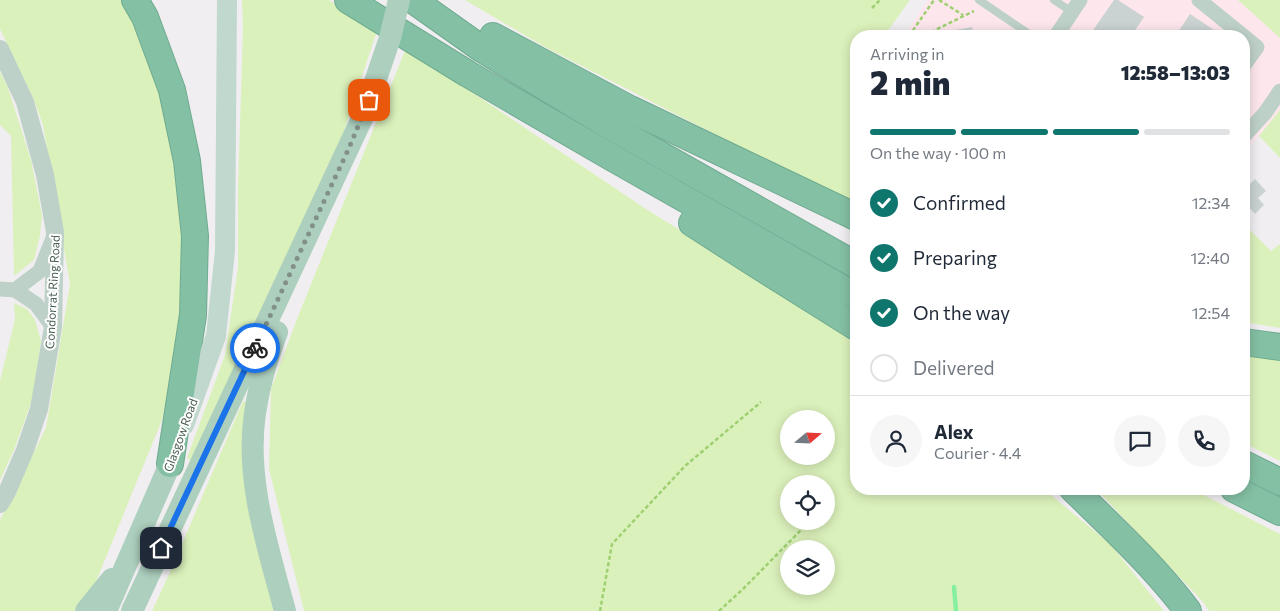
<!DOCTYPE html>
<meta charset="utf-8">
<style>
:root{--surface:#fff;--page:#f6f6f7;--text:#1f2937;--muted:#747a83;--line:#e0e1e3;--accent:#0f766e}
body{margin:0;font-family:Commissioner,sans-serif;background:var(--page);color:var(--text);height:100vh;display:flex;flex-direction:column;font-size:19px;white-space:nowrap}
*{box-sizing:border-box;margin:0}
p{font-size:16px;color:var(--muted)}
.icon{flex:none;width:28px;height:28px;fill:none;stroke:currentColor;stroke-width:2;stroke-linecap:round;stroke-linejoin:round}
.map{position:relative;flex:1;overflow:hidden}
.sheet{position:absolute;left:850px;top:30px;width:400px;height:465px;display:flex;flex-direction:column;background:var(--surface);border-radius:20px;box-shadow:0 2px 12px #0003}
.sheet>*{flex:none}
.needle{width:32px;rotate:71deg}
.controls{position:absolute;left:780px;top:410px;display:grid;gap:10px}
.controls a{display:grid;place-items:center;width:55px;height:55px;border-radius:50%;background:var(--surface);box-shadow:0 2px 12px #0003;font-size:25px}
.pin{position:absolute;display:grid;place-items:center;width:42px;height:42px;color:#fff;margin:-21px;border-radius:10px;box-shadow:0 2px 8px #0006}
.courier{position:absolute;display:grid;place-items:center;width:50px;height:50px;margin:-25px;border:4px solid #1a73e8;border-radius:50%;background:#fff;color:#222;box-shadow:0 1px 6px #0007}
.headline em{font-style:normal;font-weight:800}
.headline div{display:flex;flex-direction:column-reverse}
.headline{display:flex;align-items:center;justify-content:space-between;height:85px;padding:0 20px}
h1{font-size:32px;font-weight:800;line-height:38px}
.bar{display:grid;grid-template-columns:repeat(4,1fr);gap:8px 5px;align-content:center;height:60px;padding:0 20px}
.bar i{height:6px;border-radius:4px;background:var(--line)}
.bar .on{background:var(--accent)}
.bar p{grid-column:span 4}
.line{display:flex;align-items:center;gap:12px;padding:0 20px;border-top:1px solid var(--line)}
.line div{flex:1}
.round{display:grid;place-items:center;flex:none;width:52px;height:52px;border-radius:26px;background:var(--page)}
ol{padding:0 20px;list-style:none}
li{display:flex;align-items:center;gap:15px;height:55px}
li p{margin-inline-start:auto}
li .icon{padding:5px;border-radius:50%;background:var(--accent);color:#fff;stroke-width:4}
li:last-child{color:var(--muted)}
li i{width:28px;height:28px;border:2px solid var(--line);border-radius:50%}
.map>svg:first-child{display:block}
.commercial{fill:#fde7ed}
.green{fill:#dbf1bb;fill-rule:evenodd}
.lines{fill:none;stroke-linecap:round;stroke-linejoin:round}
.stream{stroke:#86f09e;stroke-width:4.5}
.building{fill:#cad3d1}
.motorway-casing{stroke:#6fab90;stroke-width:28}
.path{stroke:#9ed071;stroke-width:2.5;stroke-dasharray:4 2.5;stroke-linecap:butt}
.service{stroke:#bed1c8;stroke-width:8}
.minor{stroke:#bed1c8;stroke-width:15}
.tertiary{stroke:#bed1c8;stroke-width:18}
.secondary{stroke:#c0d8cd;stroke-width:20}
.primary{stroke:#adcfbe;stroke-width:22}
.motorway{stroke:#84c0a4;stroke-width:26}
.primary-bridge{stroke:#adcfbe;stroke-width:22}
.done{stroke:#829089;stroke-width:5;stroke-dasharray:0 9}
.route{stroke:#1a73e8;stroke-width:6}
.labels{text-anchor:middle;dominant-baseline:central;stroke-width:4;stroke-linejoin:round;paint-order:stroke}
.street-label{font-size:12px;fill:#465d51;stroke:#fff}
</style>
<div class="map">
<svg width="1280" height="611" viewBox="0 0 1280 611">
<rect width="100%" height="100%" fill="#f1eef1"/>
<!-- commercial -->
<path class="commercial" d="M928,0h310l42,37v73l-36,44v-118h-340z"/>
<!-- green -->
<g class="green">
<path d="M0,0h122l24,44 30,96 8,74 -3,120 -19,86 -78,191h-84v-91l46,-92 24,-144 -27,-159 -10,-27 -33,-69z"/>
<path d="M242,0h87l48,31 -40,121 -143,311 -7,-5 38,-103 13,-88v-79l5,-160z"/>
<path d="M465,0h445l-26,36h-28v166l-61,-27 -250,-128z"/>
<path d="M1238,0h42v38z"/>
<path d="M406,48l243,163 207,127v151h188l67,56 53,66h-860l-35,-142 2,-80 26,-70zM789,419h37v37h-37zM789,484h37v37h-37zM789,549h37v37h-37z"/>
<path d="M0,72l7,13 24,75 11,55 -2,21 -6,24 -20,16 -3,-140 -11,-11z"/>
<path d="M1280,110v48l-21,-22z"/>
<path d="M1244,224l27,27 9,-7v84l-36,-6z"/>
<path d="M14,303l13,6 8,11 6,21 -8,56 -19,53 -14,30v-99l15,-62z"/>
<path d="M1244,351l36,7v103l-36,-18z"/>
<path d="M243,401l8,4 32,206h-131l18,-39z"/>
<path d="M1096,489h96l88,45v77h-71l-5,-8z"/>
</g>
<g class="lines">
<!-- stream -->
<path class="stream" d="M954,587l2,24"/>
</g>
<!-- building -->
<g class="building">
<path d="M1114,0h4l26,17 -13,19h-42z"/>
<path d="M1190,14l33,22h-45l-2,-1z"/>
<path d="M972,27l2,9h-39l-1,-2z"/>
<path d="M1255,179l11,12 -8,7 6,7 -9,9 -11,-12v-19l2,-2 3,4z"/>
</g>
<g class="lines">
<!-- motorway casing -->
<g class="motorway-casing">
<g id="motorway">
<path d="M135,0l10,17 27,73 15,71 8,75 -2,79 -23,149"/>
<path d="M348,0l120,74 143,83 245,139"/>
<path d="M413,0l69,49 138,83 236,133"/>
<path d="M493,36l137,73 226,108"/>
<path d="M692,223l59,38 105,66"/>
<path d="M1244,342l36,5"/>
<path d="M1244,464l36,18"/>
<path d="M1073,489c40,39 81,77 115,122"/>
<path d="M1234,489l46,23"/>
</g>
</g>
<!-- path -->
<g class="path">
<path d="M939,0l24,15"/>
<path d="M872,8l8,-8"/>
<path d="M909,36l25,-36"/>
<path d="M927,36v-2l47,-23"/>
<path d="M600,611l12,-67 73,-78 76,-64"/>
<path d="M719,611l24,-22 60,-61"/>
</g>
<!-- service -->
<g class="service">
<path d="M979,0l53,36"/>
<path d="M1054,0l18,12"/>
</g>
<!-- minor -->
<g class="minor">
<path d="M1199,0l58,47 -13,18"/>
<path d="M1056,36l24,-36"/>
<path d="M1244,136l21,-23 15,-22"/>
<path d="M0,289l15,1 21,14 17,23"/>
<path d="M15,290l25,-19 13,-33"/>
</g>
<!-- tertiary -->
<path class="tertiary" d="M0,49l25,53 20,73 10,57 -2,95 -14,82 -14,41 -18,42 -7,12"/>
<!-- secondary -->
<path class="secondary" d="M184,425l32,-89 9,-85 2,-251"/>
<!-- primary -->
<g class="primary">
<path d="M277,332c-10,26 -18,53 -22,81 -10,67 13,134 30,198"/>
<path d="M86,611l26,-32"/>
<path d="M106,611l64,-147"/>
<path d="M132,611l232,-497"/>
</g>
<!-- motorway -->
<use href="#motorway" class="motorway"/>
<!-- primary-bridge -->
<path class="primary-bridge" d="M364,114l26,-76 9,-38"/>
</g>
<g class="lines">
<!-- done -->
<path class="done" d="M255,348l94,-200 20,-48"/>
<!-- route -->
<path class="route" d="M161,548l94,-200"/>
</g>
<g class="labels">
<!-- street labels -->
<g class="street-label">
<text transform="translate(52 292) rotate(-87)">Condorrat Ring Road</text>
<text transform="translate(180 435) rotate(-70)">Glasgow Road</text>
</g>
</g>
</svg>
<div class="controls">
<a><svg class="needle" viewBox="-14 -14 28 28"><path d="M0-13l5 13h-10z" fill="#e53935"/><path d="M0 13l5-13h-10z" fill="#747a83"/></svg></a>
<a><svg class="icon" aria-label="locate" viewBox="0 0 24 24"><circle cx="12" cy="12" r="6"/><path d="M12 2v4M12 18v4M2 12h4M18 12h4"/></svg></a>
<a><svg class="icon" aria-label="layers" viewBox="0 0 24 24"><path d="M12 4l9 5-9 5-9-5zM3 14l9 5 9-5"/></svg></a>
</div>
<div class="pin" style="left:369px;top:100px;background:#ea580c"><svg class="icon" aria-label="bag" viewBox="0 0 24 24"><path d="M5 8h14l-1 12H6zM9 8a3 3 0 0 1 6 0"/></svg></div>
<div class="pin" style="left:161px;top:548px;background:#1f2937"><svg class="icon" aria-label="home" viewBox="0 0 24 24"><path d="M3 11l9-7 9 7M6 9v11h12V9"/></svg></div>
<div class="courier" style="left:255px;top:348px"><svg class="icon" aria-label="bike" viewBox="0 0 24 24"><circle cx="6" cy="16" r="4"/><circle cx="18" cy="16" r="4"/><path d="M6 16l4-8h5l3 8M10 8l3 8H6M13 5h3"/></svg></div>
<section class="sheet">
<div class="headline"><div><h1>2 min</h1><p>Arriving in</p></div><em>12:58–13:03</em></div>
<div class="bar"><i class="on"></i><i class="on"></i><i class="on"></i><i></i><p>On the way · 100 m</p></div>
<ol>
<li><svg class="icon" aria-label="check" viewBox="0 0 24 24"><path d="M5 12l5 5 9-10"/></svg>Confirmed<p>12:34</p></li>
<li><svg class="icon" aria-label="check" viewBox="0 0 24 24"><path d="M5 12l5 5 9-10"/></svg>Preparing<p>12:40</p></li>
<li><svg class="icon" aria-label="check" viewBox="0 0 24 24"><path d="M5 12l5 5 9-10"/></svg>On the way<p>12:54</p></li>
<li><i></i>Delivered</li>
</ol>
<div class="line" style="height:90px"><a class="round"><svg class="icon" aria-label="person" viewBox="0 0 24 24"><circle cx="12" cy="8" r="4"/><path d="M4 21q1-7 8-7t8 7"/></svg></a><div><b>Alex</b><p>Courier · 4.4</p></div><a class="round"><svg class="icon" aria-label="chat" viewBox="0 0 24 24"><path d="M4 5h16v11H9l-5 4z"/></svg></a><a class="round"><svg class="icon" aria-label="phone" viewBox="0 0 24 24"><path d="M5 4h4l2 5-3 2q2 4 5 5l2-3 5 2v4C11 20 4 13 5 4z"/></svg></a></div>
</section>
</div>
